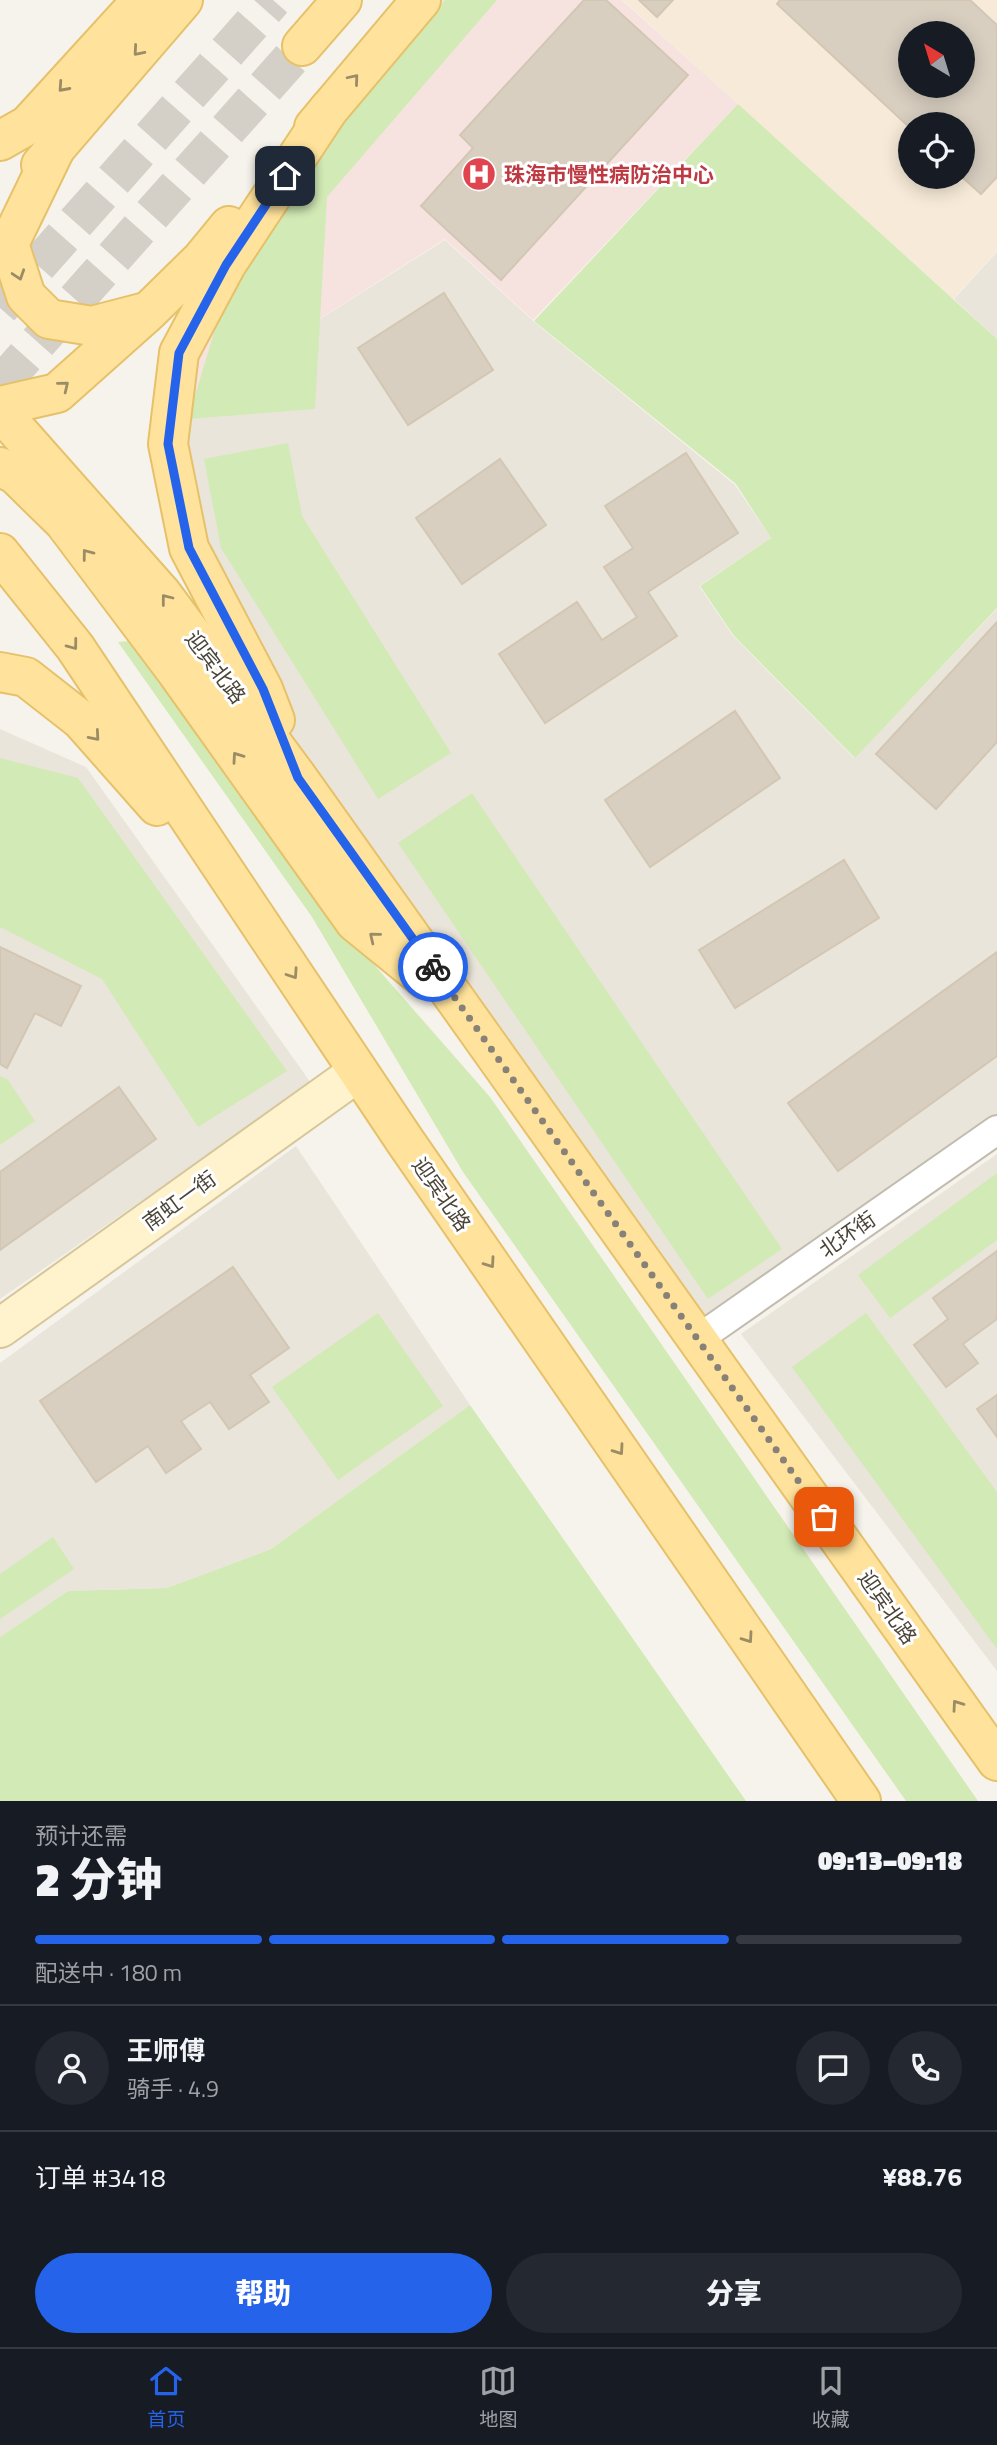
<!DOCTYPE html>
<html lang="zh">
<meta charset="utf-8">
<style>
:root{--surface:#171b24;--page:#242831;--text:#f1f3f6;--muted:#9ea1a6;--line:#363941;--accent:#2563eb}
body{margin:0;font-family:"Titillium Web","Noto Sans SC",sans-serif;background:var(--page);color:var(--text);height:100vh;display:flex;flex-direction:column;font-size:26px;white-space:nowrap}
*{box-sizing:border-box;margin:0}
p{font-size:23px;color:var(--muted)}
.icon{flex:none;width:38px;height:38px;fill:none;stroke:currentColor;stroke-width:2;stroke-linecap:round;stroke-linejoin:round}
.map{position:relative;height:1801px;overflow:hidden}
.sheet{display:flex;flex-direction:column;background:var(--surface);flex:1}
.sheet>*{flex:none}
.needle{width:46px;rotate:322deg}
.fabs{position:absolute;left:898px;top:21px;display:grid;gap:14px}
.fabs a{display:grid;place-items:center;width:77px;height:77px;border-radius:50%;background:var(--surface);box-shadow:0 4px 18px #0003;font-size:35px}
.pin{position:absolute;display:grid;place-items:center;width:60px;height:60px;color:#fff;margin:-30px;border-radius:14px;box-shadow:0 4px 10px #0006}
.courier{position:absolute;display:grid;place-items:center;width:70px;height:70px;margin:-35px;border:5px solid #2563eb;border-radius:50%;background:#fff;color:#222;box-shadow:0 2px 9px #0007}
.head em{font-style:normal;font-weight:800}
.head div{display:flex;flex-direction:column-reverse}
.head{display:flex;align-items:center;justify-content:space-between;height:119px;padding:0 35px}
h1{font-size:46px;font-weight:800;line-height:52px}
.bar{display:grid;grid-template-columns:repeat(4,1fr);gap:10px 7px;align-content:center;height:84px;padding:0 35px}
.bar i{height:9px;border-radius:5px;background:var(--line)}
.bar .selected{background:var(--accent)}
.bar p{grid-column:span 4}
.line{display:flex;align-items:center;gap:18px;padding:0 35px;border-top:2px solid var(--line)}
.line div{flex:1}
.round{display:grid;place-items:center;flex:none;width:74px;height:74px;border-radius:37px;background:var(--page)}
.action{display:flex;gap:14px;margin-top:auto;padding:14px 35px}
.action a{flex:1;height:80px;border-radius:42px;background:var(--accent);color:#fff;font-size:28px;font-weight:800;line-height:80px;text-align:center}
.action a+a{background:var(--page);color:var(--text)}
.menu{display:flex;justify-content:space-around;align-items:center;height:98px;border-top:2px solid var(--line);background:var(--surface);font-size:19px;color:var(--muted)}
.menu a{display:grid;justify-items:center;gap:4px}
.menu .selected{color:var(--accent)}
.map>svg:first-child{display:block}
.residential{fill:#eae5da}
.commercial{fill:#f7ead8;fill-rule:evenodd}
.medical{fill:#f6e3e0}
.green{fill:#d2eab5}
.building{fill:#d8cfc1;stroke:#d3c7b4;stroke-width:2;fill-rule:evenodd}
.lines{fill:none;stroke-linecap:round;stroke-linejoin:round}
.primary-tunnel{stroke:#d4d0c8;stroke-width:38;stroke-dasharray:38 19;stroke-linecap:butt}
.minor-casing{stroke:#c2bbae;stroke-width:32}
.secondary-casing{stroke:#d6c79b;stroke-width:42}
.primary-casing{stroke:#e6c16a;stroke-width:42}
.minor{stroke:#fff;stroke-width:28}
.secondary{stroke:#fff3cd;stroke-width:38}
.primary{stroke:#ffe39c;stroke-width:38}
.oneway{stroke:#9c8c66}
.done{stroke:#878178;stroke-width:7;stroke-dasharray:0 12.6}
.route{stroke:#2563eb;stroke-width:9}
.labels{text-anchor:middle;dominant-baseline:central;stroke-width:6;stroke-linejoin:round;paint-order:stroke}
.health-label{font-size:21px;font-weight:bold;fill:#be3a42;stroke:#fff;text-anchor:start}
.street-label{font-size:21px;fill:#4b4439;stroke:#fff}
</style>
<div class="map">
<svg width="997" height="1801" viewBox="0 0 997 1801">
<rect width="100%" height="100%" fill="#f6f3ec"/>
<!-- residential -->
<g class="residential">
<path d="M445,240l88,81 202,164 36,53 -72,48 34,50 121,122 143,-149v521l-300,208 -398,-561 -110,-229 -17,-135z"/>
<path d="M997,252v87l-43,-40z"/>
<path d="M0,729l86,38 225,316 -311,216z"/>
<path d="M296,1146l174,259 -199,144 -104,39 -99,3 -68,46v-274z"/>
<path d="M997,1154v517l-256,-337z"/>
</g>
<!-- commercial -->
<path class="commercial" d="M623,0h374v251l-44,48zM910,33h52v53h-52zM910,124h52v53h-52z"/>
<!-- medical -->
<path class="medical" d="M421,0h201l116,104 -205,216 -88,-81 -273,174 7,-60z"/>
<!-- green -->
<g class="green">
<path d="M445,0h52l-170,197 -12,212 -127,10 33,-110 77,-135z"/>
<path d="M738,104l259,235v269l-142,150 -121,-122 -34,-50 71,-48 -35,-54 -202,-163z"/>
<path d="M288,443l14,73 149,237 -73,46 -157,-251 -17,-89z"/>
<path d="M130,641l191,263 169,193 488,704h-72l-443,-629 -151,-255 -194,-275z"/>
<path d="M0,758l78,20 209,293 -89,56 -96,-148 -102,-52z"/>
<path d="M472,793l310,456 -74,50 -310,-456z"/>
<path d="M0,1076l8,4 27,41 -35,24z"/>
<path d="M997,1173v67l-107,78 -32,-43z"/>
<path d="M378,1313l65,93 -105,74 -66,-93z"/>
<path d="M866,1313l131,179v157l-205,-282z"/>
<path d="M470,1405l276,396h-746v-164l68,-46 99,-3 104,-39z"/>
<path d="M53,1537l21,32 -74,50v-45z"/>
</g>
<!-- building -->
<g class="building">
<path d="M584,0h22l82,75 -187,205 -80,-74 52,-58 -13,-13z"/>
<path d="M639,0h34l-16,17z"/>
<path d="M780,0h190l27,25v152l-16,17 -19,-17v-53h-52v4l-133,-124zM910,33h52v53h-52z"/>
<path d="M444,293l49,77 -85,55 -50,-77z"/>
<path d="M686,453l52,80 -90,59 29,44 -132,87 -46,-69 78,-52 25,38 35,-23 -33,-50 29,-19 -28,-42z"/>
<path d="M500,459l46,66 -84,59 -46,-66z"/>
<path d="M997,622v120l-61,67 -60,-55z"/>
<path d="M735,711l45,67 -130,89 -45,-67z"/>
<path d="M844,860l35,58 -144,90 -36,-58z"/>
<path d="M0,947l81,39 -20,40 -26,-13 -28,55 -7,-4z"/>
<path d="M997,952v104l-159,115 -50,-68z"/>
<path d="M119,1087l37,52 -156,111v-78z"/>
<path d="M997,1251v68l-34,25 15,19 -32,24 -32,-42 34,-26 -15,-21z"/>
<path d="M233,1267l56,81 -39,27 19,27 -40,27 -19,-27 -29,19 20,28 -35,24 -18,-27 -52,36 -56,-81z"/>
<path d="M997,1395v42l-20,-28z"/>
</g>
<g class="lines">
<!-- primary-tunnel -->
<g class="primary-tunnel">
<path d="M0,308l273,-308"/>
<path d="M0,385l302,-339"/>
</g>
<!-- minor casing -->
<g class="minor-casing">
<path id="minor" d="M698,1339l299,-209"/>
</g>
<!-- secondary casing -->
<g class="secondary-casing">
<path id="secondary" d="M0,1328l358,-256"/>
</g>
<!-- primary casing -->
<g class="primary-casing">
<g id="primary">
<path d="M302,46l40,-46"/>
<path d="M314,127l107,-127"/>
<path d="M0,141l28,-16 114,-125"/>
<path d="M57,145l-48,99 17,52 23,23 43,7 50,-13"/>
<path d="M41,165l142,-165"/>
<path d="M0,406l57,-13 92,-82 52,-51 28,-34"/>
<path d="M0,411l162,183 136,184 699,983"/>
<path d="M0,467l15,7 49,48 112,149 179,251 70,57"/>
<path d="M0,553l75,94 330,494 456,660"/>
<path d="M0,672l26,5 55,43 76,86"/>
<path d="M275,720l-12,-31 -74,-141 -21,-104 11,-91 47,-88 103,-156"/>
</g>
</g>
<!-- minor -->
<use href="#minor" class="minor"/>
<!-- secondary -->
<use href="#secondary" class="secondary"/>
<!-- primary -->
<use href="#primary" class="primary"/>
</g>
<!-- one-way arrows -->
<defs><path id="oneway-chevron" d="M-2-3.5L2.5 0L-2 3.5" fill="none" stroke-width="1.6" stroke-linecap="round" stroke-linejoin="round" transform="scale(1.75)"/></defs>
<g class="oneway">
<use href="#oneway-chevron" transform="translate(138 51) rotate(131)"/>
<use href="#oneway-chevron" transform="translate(354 79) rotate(-50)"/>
<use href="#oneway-chevron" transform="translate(63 87) rotate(132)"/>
<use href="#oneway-chevron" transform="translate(19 275) rotate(72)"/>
<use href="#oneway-chevron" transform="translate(64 386) rotate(-39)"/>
<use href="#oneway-chevron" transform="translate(87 554) rotate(-127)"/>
<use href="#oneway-chevron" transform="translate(166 599) rotate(-128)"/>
<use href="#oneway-chevron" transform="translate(73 645) rotate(53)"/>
<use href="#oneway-chevron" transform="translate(95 736) rotate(49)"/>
<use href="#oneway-chevron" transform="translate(237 757) rotate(-125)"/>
<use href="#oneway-chevron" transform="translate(374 937) rotate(-141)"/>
<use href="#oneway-chevron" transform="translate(293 974) rotate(56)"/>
<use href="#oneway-chevron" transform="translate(490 1263) rotate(55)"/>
<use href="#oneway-chevron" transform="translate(619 1450) rotate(55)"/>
<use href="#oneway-chevron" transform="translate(748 1638) rotate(55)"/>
<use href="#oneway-chevron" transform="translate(957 1705) rotate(-125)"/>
</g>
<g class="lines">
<!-- done -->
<path class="done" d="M433,967l391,550"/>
<!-- route -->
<path class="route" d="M285,176l-59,89 -47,88 -11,91 21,104 74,141 35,89 135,189"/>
</g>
<!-- icons -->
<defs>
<g id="hospital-disc" transform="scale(1.75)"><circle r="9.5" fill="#e0444e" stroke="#fff"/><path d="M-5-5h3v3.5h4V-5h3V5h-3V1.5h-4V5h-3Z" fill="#fff"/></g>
</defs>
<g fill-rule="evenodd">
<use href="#hospital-disc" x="479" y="174"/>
</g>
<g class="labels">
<!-- health labels -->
<g class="health-label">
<text x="504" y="174">珠海市慢性病防治中心</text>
</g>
<!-- street labels -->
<g class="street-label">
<text transform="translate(216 667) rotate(53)">迎宾北路</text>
<text transform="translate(442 1194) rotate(55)">迎宾北路</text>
<text transform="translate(179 1200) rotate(-36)">南虹一街</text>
<text transform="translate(847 1234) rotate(-35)">北环街</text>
<text transform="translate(888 1607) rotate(55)">迎宾北路</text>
</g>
</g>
</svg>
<div class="fabs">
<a><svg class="needle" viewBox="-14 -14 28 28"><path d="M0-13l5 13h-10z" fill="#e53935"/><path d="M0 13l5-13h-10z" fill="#9ea1a6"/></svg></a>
<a><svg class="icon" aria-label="locate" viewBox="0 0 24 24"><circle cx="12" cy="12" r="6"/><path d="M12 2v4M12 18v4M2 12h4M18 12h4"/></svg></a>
</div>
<div class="pin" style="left:824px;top:1517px;background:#ea580c"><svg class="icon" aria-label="bag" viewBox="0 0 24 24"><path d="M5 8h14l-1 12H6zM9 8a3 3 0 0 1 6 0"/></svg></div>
<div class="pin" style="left:285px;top:176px;background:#1f2937"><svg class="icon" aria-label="home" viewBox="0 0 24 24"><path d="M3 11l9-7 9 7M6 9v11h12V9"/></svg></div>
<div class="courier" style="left:433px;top:967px"><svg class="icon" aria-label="bike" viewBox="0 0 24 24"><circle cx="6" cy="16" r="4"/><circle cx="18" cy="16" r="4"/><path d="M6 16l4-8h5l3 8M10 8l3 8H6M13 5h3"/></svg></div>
</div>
<section class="sheet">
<div class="head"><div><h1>2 分钟</h1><p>预计还需</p></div><em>09:13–09:18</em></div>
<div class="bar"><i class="selected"></i><i class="selected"></i><i class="selected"></i><i></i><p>配送中 · 180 m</p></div>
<div class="line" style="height:126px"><a class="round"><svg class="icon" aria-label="person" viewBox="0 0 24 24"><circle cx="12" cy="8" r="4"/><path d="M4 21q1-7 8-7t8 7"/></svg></a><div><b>王师傅</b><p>骑手 · 4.9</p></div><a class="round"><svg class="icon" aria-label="chat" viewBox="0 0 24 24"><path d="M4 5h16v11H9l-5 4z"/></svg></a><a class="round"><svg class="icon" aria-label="phone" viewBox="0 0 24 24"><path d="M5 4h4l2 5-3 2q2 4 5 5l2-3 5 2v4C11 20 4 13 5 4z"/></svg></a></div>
<div class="line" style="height:91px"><div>订单 #3418</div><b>¥88.76</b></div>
<div class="action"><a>帮助</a><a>分享</a></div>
</section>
<nav class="menu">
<a class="selected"><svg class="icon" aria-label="home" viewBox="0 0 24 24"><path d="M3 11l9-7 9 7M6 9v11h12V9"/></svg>首页</a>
<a><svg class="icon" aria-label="map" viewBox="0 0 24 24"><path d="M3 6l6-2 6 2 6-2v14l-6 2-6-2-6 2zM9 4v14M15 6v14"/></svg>地图</a>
<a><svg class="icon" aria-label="saved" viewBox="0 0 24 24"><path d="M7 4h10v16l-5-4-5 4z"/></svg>收藏</a>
</nav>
